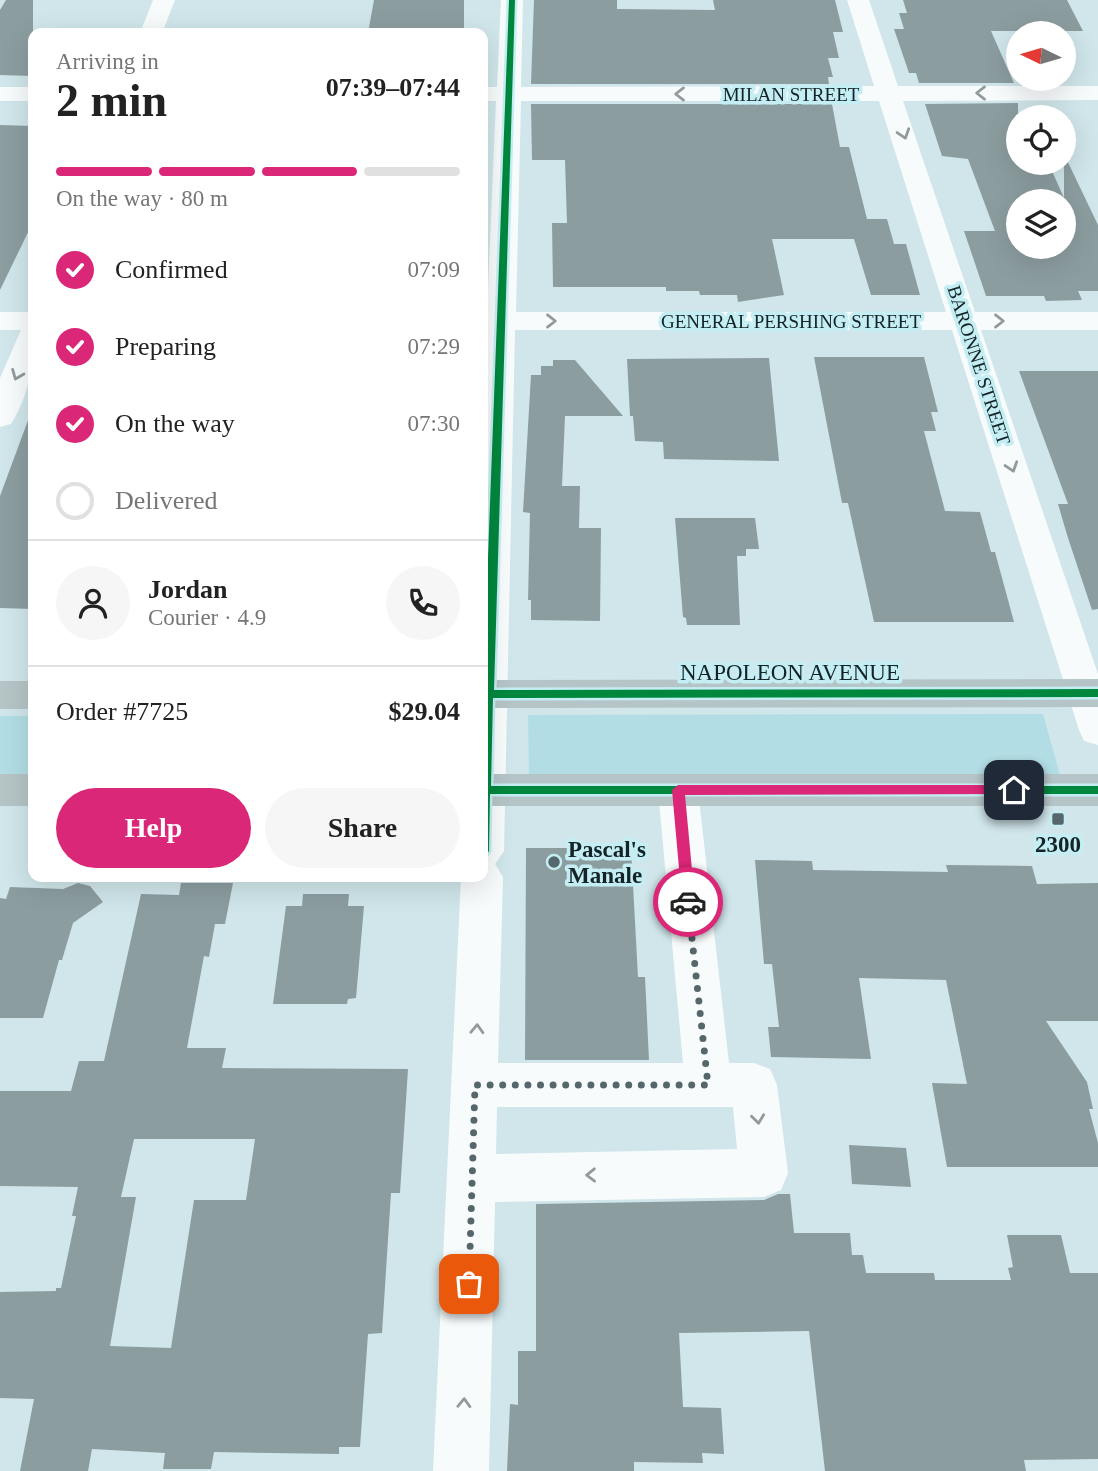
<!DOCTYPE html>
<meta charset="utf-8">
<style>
:root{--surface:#fff;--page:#f6f6f6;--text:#222;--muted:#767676;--line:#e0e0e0;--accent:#db2777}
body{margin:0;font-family:Georgia,serif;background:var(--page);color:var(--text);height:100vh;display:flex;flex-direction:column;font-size:26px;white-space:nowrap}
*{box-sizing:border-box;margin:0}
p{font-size:23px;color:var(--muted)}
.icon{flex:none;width:38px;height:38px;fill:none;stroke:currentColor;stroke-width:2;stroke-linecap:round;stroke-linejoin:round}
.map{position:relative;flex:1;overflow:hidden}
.panel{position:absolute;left:28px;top:28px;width:460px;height:854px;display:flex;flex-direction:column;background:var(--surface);border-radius:14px;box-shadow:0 7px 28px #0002}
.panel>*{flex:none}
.needle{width:46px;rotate:275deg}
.tools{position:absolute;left:1006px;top:21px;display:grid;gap:14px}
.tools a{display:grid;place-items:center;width:70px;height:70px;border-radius:50%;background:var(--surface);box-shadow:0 7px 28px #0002;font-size:35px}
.pin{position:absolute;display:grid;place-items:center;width:60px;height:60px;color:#fff;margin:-30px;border-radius:14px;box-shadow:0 4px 10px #0006}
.courier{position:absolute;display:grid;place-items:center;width:70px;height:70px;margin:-35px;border:5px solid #db2777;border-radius:50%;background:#fff;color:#222;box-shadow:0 2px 9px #0007}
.head em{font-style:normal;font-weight:600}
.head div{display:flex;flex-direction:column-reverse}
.head{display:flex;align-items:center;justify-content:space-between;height:119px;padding:0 28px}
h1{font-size:46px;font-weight:600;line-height:52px}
.bar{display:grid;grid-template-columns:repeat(4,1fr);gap:10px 7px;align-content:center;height:84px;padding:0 28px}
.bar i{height:9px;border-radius:5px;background:var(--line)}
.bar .on{background:var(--accent)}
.bar p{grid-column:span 4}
.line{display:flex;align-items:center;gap:18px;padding:0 28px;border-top:2px solid var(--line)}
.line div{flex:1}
.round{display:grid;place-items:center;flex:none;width:74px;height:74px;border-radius:37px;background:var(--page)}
ol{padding:0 28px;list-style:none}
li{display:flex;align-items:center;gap:21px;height:77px}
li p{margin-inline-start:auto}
li .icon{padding:7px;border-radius:50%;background:var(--accent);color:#fff;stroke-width:4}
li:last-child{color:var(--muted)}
li i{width:38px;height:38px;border:4px solid var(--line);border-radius:50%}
.primary-button{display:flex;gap:14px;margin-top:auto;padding:14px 28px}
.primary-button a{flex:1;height:80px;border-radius:42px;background:var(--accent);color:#fff;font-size:28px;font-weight:600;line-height:80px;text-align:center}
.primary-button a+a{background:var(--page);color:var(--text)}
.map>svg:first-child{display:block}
.green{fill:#b2dde4}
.building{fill:#8c9da0;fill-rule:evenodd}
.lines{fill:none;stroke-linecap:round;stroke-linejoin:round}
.minor{fill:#f8fbfc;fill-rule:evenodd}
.major{fill:#b5c4c6;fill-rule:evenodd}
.cycleway-casing{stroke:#c5eef4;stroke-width:5}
.cycleway{fill:#00873e;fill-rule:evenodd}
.oneway{stroke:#919a9c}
.route{fill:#db2777}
.done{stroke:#55676b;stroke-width:7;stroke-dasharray:0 12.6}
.poi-dot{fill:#55676b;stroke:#c5eef4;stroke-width:2.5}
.labels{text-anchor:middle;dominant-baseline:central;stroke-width:7;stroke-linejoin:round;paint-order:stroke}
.far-street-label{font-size:19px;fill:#132326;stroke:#c5eef4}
.street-label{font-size:23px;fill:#132326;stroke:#c5eef4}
.poi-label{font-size:23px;font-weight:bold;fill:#132326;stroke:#c5eef4}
</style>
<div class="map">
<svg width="1098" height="1471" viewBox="0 0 1098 1471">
<rect width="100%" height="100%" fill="#d0e6ea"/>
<!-- green -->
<g class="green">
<path d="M1043,714l17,61 -531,1 -1,-61z"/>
<rect x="0" y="716" width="33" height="61"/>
</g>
<!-- building -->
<g class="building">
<path d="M6,0h27v76l-33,-1v-65z"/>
<path d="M374,0h90v33h-96z"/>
<path d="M534,0h83v9l98,1 -2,-10h122l8,32h-10l6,26h-11l5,19h-5l1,7h-298z"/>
<path d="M903,0h164l16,31h-92l23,52h-95l-3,-10h-7l-15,-44h10l-5,-16h8z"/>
<path d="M1018,103v60h10l3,8h21l12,27v-44l34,71v66h-20l4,9 -36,1 -2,-5h-58l-22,-65h31l-27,-72 -26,-3 -17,-52zM1018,201h46v46h-46z"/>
<path d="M531,104h301l8,43h9l18,72h20l7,25h12l14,51h-49l-17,-56h-82l12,56 -46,7 -1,-7h-37l-1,-4h-33v-4h-113l-1,-64h15l-2,-63h-33z"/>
<path d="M0,125l33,1v96l-33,68z"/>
<path d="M814,357h110l14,55h-7l5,19h-12l21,80 35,1 11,40h4l19,70h-140l-26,-119h-6z"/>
<path d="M769,358l10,103 -115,-2 -1,-17 -28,-1 -2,-25h-3l-3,-57z"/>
<path d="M553,360h22l48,56h-58l-3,70h18l-1,42h22l-1,93 -69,-1v-20h-3l2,-87 -7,-1 8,-137h10v-9h12z"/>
<path d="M1019,371h79v238l-6,1 -24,-72 -10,-34h10z"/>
<path d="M30,415h3v194l-33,-1v-112z"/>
<path d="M675,518h80l4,31h-13v7h-9l3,69h-53l-1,-7 -3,-1z"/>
<path d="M526,848h105l7,129h7l4,83h-124z"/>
<path d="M755,860l57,1 1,9 135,2 -2,-7 86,1 5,18 61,-1v138h-52l41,61 6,27h-4l9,34v24h-151l-15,-84 35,1 -21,-104 -87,-2 12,81 -100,-2 -3,-30h11l-7,-63h-8z"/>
<path d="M78,883l12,3 13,16 -30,21 -11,37h-3l-16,58h-43v-120l6,1 4,-12 53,2z"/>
<path d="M181,883h52l-8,41h-10l-6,33 -5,-1 -17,92h39l-4,20 186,1 -8,124h-9l-9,140 -14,1 -8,113h-21v7l-125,-2 -3,17h-48l2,-16 -73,-4 -4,22h-68l14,-72 -34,-1v-106l56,-1v-3h5l15,-72h-4l6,-29 -78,-1v-95h71l8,-30h25l37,-167 38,1zM134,1139h121l-9,61h-52l-23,148 -61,-2 26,-149h-15z"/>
<path d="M303,894h46l-1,12h16l-8,92 -8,1 -1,5h-74l13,-98h16z"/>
<path d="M849,1145l57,3 5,39 -59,-3z"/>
<path d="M778,1194h12l4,39h56l2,22h11l3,18h68l1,7h76l-3,-12 5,-1 -6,-32h54l9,38h28v186l-74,1 2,11h-201l-16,-140 -130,2 4,74 38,1 3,46 -22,-1 1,10 -69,-1v9h-127l3,-67 8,1v-54h18v-147l228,-4z"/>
</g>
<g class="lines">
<!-- minor -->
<g class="minor">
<path d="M153,0h22l-13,33h-22z"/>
<path d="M501,0h22l-2,87 353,-1 -27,-86h22l29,86h200v14l-195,1 72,211h123v18h-117l117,344v71l-14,-4 -5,-11 -127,-400h-437l-11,521 -9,13 8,13 -5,186h185l-25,-273 6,-11 14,-5 14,5 6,11 31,273h25l16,6 7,16 11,88 -7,17 -17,7 -269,5 -6,269h-56l28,-594h22v-479l3,-68h-3v-18h4l9,-211h-13v-14h14zM521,101h358l67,211h-430zM497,1107h236l4,42 -241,5z"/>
<rect x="0" y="87" width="33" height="14"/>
<path d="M0,312h33c0,41 1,76 -22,112l-11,3v-49l21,-48h-21z"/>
</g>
<!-- major -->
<g class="major">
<path d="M1098,679v28l-615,1v-28z"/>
<rect x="0" y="681" width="33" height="28"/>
<rect x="0" y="774" width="33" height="32"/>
<rect x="483" y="774" width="615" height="32"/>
</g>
<!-- cycleway casing -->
<g class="cycleway-casing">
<path id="cycleway" d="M509,0h6l-21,690 604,-1v8l-605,1 -2,88h607v8h-608l-1,57 -2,3 -4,2v-166z"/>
</g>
<!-- cycleway -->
<use href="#cycleway" class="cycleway"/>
</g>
<!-- one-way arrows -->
<defs><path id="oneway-chevron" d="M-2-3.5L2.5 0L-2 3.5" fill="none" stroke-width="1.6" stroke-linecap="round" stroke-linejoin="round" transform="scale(1.75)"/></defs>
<g class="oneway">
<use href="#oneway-chevron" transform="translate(981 93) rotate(180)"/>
<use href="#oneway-chevron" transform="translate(680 94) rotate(180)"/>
<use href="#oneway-chevron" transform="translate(904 134) rotate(72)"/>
<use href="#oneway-chevron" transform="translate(551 321)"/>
<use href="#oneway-chevron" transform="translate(999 321)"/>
<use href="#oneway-chevron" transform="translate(17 375) rotate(112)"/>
<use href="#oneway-chevron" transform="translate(1012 467) rotate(72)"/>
<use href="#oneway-chevron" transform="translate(477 1029) rotate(-88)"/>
<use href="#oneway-chevron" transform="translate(758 1119) rotate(83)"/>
<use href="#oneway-chevron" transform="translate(591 1175) rotate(179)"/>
<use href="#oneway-chevron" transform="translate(464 1403) rotate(-88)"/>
</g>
<!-- route -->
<path class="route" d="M678,785h336l6,5 -6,4 -329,1 10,107 -7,5 -6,-5 -10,-112z"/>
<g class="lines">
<!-- done -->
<path class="done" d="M469,1284l6,-199h233l-20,-183"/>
</g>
<!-- markers -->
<g class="poi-dot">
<rect x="1051" y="812" width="14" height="14" rx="3.5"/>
<circle cx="554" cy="862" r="7"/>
</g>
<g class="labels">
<!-- far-street labels -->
<g class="far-street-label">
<text x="791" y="94">MILAN STREET</text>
<text x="791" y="321">GENERAL PERSHING STREET</text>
<text transform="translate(979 365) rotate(72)">BARONNE STREET</text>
</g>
<!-- street labels -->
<g class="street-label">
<text x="790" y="672">NAPOLEON AVENUE</text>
</g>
<!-- poi labels -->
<g class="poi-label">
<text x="1058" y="844">2300</text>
<text x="568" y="849" text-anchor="start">Pascal's<tspan x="568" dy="26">Manale</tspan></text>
</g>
</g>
</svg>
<div class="tools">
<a><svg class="needle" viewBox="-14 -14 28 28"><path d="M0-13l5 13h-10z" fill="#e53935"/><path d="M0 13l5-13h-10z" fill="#767676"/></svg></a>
<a><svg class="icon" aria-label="locate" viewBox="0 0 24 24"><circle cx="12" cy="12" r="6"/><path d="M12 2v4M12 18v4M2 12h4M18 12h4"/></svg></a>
<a><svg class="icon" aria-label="layers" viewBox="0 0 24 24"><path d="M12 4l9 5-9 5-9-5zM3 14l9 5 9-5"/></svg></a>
</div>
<div class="pin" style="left:469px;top:1284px;background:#ea580c"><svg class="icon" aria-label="bag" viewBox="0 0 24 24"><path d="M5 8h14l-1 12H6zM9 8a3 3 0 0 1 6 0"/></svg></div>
<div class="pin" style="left:1014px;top:790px;background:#1f2937"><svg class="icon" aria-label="home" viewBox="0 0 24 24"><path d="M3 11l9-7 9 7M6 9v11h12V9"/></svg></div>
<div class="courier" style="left:688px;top:902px"><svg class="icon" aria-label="car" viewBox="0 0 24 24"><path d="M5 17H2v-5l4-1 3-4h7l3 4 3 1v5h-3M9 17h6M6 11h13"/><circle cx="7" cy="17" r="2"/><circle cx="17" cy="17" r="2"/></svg></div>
<section class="panel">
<div class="head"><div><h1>2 min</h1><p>Arriving in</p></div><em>07:39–07:44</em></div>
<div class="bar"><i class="on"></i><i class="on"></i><i class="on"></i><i></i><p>On the way · 80 m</p></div>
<ol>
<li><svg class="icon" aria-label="check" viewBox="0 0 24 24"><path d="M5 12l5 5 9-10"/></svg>Confirmed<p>07:09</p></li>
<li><svg class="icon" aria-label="check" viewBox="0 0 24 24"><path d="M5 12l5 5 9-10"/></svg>Preparing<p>07:29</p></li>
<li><svg class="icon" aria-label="check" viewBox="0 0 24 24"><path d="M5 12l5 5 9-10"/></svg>On the way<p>07:30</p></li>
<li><i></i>Delivered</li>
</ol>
<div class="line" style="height:126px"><a class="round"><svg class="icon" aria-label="person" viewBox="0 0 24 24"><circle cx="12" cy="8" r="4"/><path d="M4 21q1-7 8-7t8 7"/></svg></a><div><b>Jordan</b><p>Courier · 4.9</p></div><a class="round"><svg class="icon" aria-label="phone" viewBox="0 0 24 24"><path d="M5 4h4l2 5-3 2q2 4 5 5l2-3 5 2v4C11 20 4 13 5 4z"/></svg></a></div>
<div class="line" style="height:91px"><div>Order #7725</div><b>$29.04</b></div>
<div class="primary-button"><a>Help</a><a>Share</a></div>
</section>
</div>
